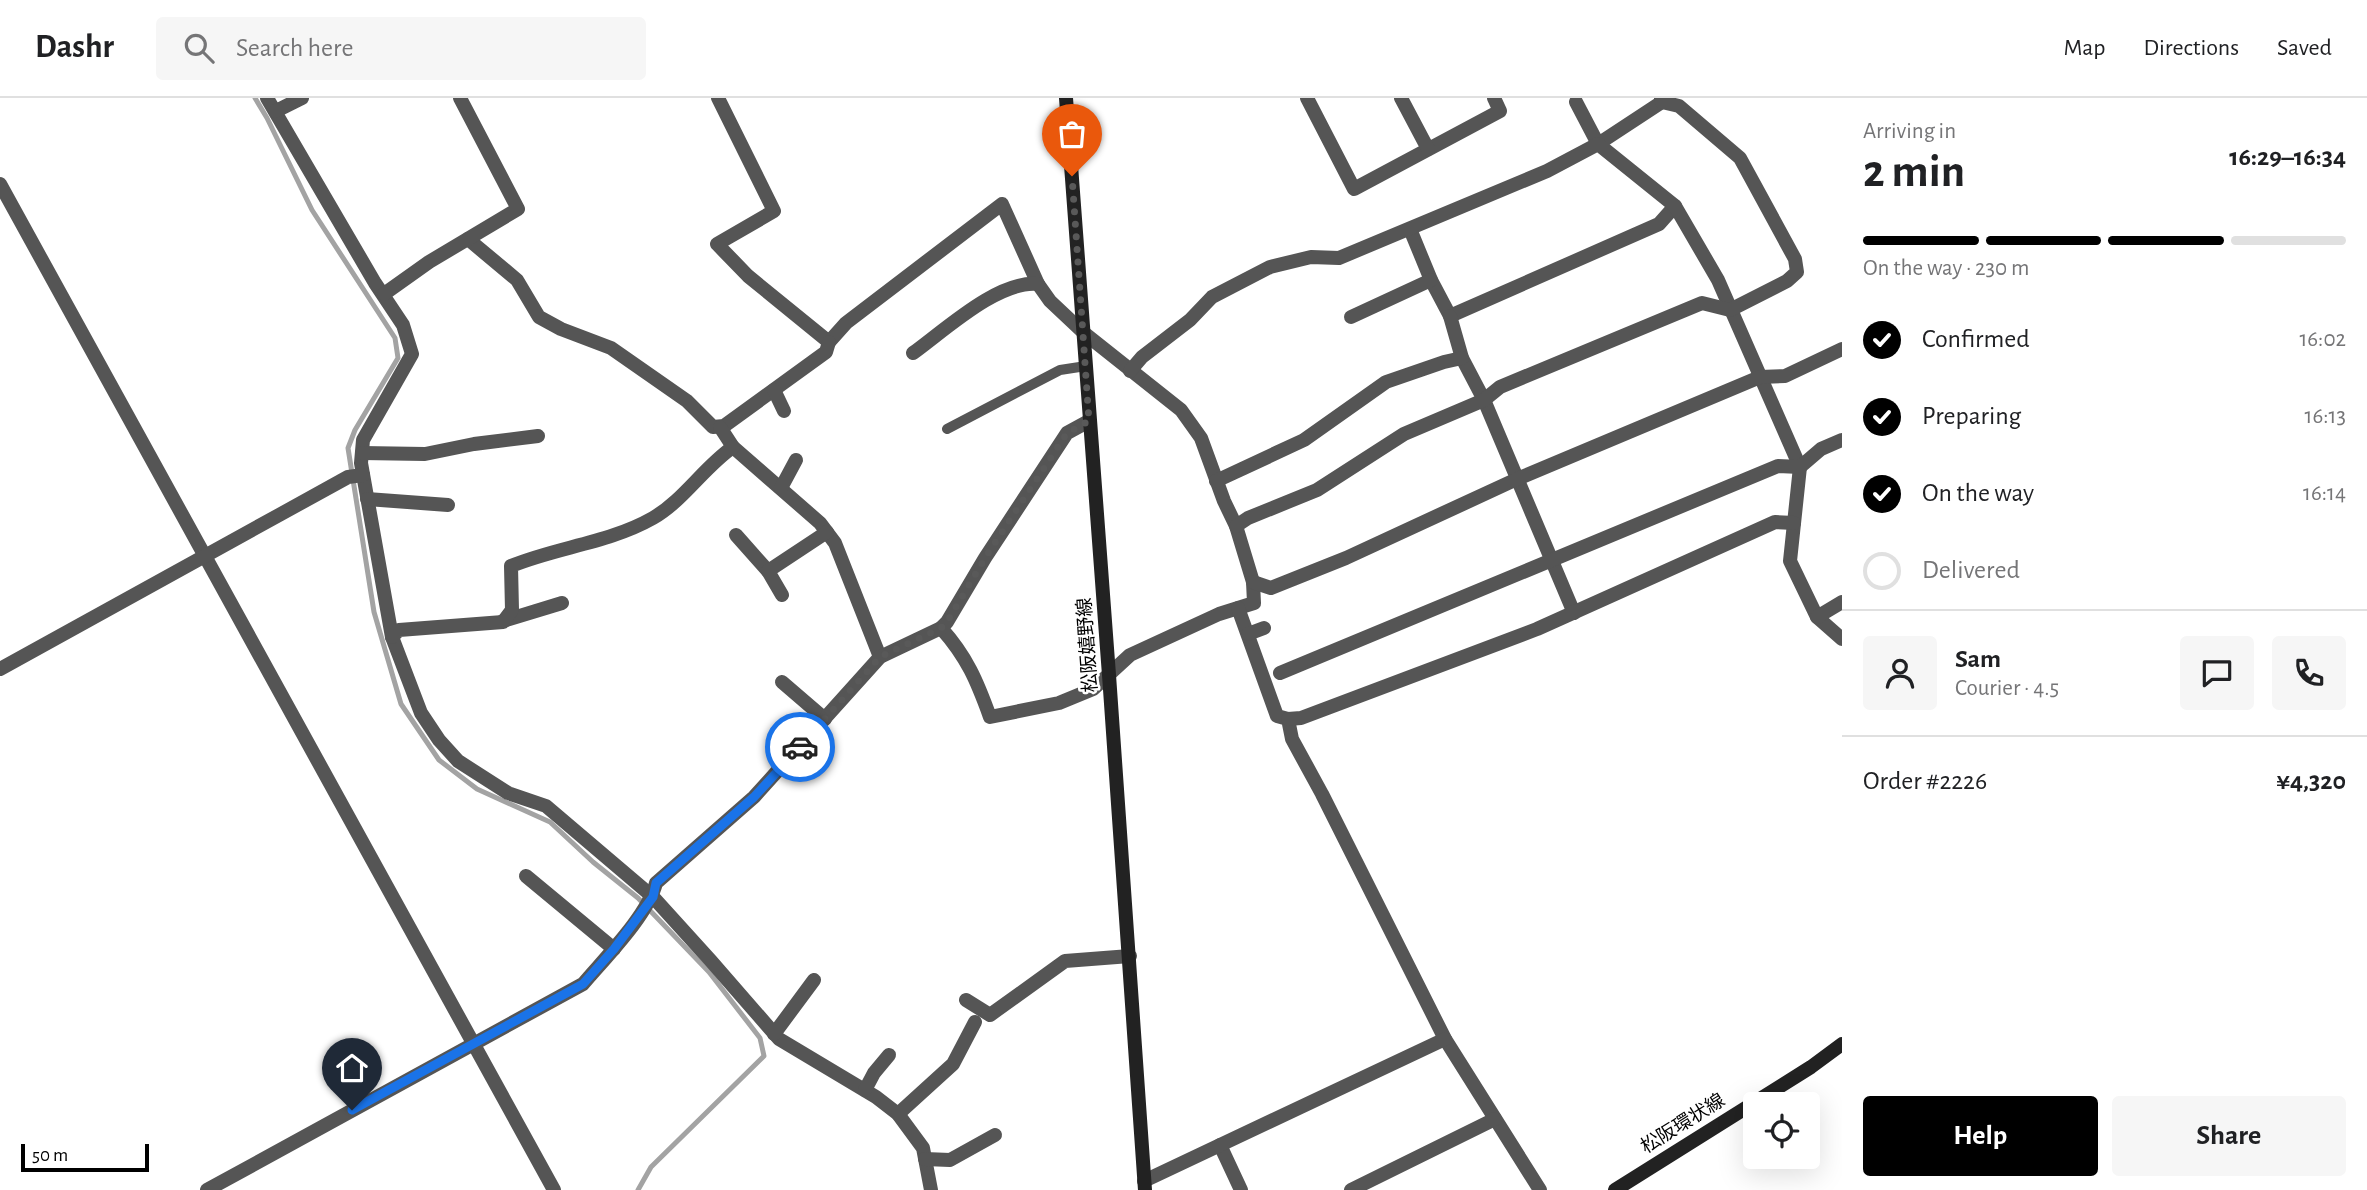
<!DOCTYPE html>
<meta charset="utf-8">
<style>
:root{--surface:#fff;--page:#f6f6f6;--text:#202124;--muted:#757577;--line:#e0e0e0;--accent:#000}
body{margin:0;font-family:"Alegreya Sans","Noto Sans JP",sans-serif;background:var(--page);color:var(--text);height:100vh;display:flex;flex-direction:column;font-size:26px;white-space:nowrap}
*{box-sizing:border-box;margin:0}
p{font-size:23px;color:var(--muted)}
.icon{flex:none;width:38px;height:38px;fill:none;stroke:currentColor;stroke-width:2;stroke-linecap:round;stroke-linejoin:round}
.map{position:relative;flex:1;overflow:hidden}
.side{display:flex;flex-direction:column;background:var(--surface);width:525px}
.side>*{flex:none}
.tools{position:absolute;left:1743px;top:994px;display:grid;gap:14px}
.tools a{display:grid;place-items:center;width:77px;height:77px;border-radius:7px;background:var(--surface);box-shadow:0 7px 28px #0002;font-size:35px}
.scale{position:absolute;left:21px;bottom:18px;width:128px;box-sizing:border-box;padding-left:7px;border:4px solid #000;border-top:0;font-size:19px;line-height:24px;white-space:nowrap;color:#000;-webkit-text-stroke:5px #fff;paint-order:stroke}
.pin{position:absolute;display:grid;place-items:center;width:60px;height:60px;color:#fff;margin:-72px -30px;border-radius:50% 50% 50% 0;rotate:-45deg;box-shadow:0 0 7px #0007}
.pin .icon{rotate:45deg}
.courier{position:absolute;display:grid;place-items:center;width:70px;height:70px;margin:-35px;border:5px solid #1a73e8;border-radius:50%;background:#fff;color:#222;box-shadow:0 2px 9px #0007}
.overview em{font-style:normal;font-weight:700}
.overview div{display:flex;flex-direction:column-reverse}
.overview{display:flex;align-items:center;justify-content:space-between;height:119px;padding:0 21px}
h1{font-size:46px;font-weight:700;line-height:52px}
.bar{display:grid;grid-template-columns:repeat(4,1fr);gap:10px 7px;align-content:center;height:84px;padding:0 21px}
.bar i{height:9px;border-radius:5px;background:var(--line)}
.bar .active{background:var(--accent)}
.bar p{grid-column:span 4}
.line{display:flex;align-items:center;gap:18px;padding:0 21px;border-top:2px solid var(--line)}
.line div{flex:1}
.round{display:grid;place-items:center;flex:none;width:74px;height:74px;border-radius:7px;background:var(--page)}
ol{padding:0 21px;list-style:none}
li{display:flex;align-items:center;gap:21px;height:77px}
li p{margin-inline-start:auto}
li .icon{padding:7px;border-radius:50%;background:var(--accent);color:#fff;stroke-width:4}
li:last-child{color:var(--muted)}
li i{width:38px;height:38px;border:4px solid var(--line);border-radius:50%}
.primary-button{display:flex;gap:14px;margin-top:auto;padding:14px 21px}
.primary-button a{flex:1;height:80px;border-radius:7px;background:var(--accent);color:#fff;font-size:28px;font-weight:700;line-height:80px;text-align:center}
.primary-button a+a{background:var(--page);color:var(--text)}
header{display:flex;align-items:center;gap:42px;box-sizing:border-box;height:98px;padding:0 35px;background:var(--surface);border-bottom:2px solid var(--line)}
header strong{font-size:33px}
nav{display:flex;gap:38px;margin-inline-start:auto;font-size:24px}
.search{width:490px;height:63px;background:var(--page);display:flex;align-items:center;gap:18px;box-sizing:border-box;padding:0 24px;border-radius:7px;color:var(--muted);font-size:26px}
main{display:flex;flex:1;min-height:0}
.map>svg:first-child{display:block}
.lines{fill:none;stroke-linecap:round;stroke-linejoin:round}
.stream{stroke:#a3a3a3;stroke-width:5}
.service{stroke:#555;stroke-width:10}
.minor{stroke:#555;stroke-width:14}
.secondary{stroke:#222;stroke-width:14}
.done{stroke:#595959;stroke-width:7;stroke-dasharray:0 12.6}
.route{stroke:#1a73e8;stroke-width:9}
.labels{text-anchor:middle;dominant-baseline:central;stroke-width:5;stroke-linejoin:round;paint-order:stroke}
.street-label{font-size:19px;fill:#000;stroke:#fff}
</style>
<header>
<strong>Dashr</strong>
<div class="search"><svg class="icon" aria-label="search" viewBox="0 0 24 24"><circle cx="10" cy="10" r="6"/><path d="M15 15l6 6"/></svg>Search here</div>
<nav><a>Map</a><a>Directions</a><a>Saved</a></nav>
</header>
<main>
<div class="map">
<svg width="1842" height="1092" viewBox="0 0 1842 1092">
<rect width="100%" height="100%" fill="#fff"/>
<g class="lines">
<!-- stream -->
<path class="stream" d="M255,0l12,20 45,92 83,128 3,20 -43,72 -7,18 26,164 27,92 38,56 38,29 73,33 43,40 45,36 71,74 51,66 4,18 -113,111 -13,23"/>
<!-- service -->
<path class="service" d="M947,331l113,-59 26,-4"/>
<!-- minor -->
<g class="minor">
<path d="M267,0l108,185 28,42 9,29 -49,86 -2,23 31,174 29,76 18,27 19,21 50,32 38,13 107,91 58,64 68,78 97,58 22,17 25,34 8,42"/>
<path d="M718,0l56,113 -57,33 31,32 81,66 17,-19 156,-119 36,80 12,17 34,32 97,77 20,28 23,63 12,25 17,56 1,21 -35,11 -89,41 -37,34 -34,14 -69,14c-13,-36 -23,-60 -49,-89"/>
<path d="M1307,0l47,91 146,-78 -6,-13"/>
<path d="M1401,0l27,51"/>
<path d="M1576,4l22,42 64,-42"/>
<path d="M276,13l26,-13"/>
<path d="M0,86l554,1006"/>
<path d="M1410,131l21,51 19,36 209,-92 16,-18"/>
<path d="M468,141l49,41 22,37 22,12 50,19 76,53 26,26 11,-1 102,-74 3,-10"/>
<path d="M384,196l45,-32 89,-53 -58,-111"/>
<path d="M1450,218l12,42 22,42 90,213"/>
<path d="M1351,219l80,-37"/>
<path d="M913,255c32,-23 85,-73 125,-69"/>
<path d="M1130,273l12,-14 48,-37 22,-23 58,-30 41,-10 28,1 208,-87 51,-27 77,62 43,74 82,187 -10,94 27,56 25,22"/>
<path d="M774,292l10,21"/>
<path d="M720,329l13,20 87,76 15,20 45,114"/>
<path d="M362,355l63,1 49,-10 64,-8"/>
<path d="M1216,383l88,-41 82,-58 58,-20 18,-4"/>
<path d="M781,390l15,-28"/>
<path d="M367,401l81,6"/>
<path d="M1236,428l12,-8 69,-28 87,-56 80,-34 16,-13 202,-84 28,7 57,-29 10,-9 -2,-13 -55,-101 -61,-52 -17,-4 -1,-4"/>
<path d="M736,437l32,36"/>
<path d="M1253,484l18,6 75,-30 171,-79 243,-102 25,-1 57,-27"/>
<path d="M782,497l-14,-24 59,-39"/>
<path d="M1238,510l39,108 11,3 4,20 30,55 123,245 95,151"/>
<path d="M1817,519l25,-15"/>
<path d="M503,523l59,-18"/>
<path d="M1248,536l16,-6"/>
<path d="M392,539l7,-7 104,-8 9,-12 -1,-44c46,-19 98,-23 142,-48 31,-18 51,-51 80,-71"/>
<path d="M0,571l348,-192 15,-2"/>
<path d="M1280,575l498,-207 22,1 21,-18 21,-9"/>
<path d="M782,584l43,37"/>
<path d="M1288,621l13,-1 236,-89 238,-107 19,1"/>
<path d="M526,778l88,73"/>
<path d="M966,902l24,15 75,-54 65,-5"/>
<path d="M774,936l40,-54"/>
<path d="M865,992l9,-17 15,-18"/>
<path d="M898,1016l55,-50 22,-42"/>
<path d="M1220,1047l21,45"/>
<path d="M925,1061l25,1 45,-25"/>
<path d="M1144,1083l301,-142"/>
<path d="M207,1092l376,-206c22,-26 65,-69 73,-101l98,-86 126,-140 61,-29 6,-6 38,-64 82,-125 22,-12"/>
<path d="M1351,1092l144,-71"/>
</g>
<!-- secondary -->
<g class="secondary">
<path d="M1066,0l43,577 36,515"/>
<path d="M1615,1092l196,-123 31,-23"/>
</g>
</g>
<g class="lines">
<!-- done -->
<path class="done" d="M800,649l80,-90 61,-29 6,-6 38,-64 82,-125 22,-12 -17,-245"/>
<!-- route -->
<path class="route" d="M352,1012l231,-126 31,-35 39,-52 3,-14 98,-86 46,-50"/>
</g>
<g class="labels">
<!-- street labels -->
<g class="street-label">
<text transform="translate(1088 547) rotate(-94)">松阪嬉野線</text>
<text transform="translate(1683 1026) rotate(-32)">松阪環状線</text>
</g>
</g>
</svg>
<div class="tools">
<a><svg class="icon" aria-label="locate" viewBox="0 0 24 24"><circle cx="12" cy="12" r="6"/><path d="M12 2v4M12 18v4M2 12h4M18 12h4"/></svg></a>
</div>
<div class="scale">50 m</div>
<div class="pin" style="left:1072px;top:78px;background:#ea580c"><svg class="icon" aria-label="bag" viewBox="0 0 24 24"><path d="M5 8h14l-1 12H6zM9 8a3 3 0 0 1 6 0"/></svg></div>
<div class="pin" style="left:352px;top:1012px;background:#1f2937"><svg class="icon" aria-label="home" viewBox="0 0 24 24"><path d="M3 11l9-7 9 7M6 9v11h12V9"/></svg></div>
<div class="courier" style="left:800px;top:649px"><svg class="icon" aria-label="car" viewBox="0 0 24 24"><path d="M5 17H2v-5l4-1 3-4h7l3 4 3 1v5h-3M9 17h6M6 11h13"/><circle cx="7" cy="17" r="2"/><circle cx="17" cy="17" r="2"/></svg></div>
</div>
<section class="side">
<div class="overview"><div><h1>2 min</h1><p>Arriving in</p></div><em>16:29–16:34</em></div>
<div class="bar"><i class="active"></i><i class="active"></i><i class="active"></i><i></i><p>On the way · 230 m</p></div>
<ol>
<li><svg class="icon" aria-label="check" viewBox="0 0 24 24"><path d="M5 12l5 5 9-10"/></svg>Confirmed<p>16:02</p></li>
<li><svg class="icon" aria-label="check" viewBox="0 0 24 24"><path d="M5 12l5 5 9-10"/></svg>Preparing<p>16:13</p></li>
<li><svg class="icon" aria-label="check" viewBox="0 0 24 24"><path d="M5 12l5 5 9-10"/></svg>On the way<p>16:14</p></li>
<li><i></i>Delivered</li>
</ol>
<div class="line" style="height:126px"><a class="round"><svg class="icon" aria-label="person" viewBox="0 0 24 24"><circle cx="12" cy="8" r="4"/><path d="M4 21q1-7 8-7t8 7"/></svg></a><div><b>Sam</b><p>Courier · 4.5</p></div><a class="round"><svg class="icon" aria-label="chat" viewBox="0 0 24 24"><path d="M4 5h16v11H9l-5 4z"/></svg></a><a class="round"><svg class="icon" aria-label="phone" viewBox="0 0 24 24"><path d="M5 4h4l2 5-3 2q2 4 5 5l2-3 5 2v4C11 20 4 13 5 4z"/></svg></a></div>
<div class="line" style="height:91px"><div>Order #2226</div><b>¥4,320</b></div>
<div class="primary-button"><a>Help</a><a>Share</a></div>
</section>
</main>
